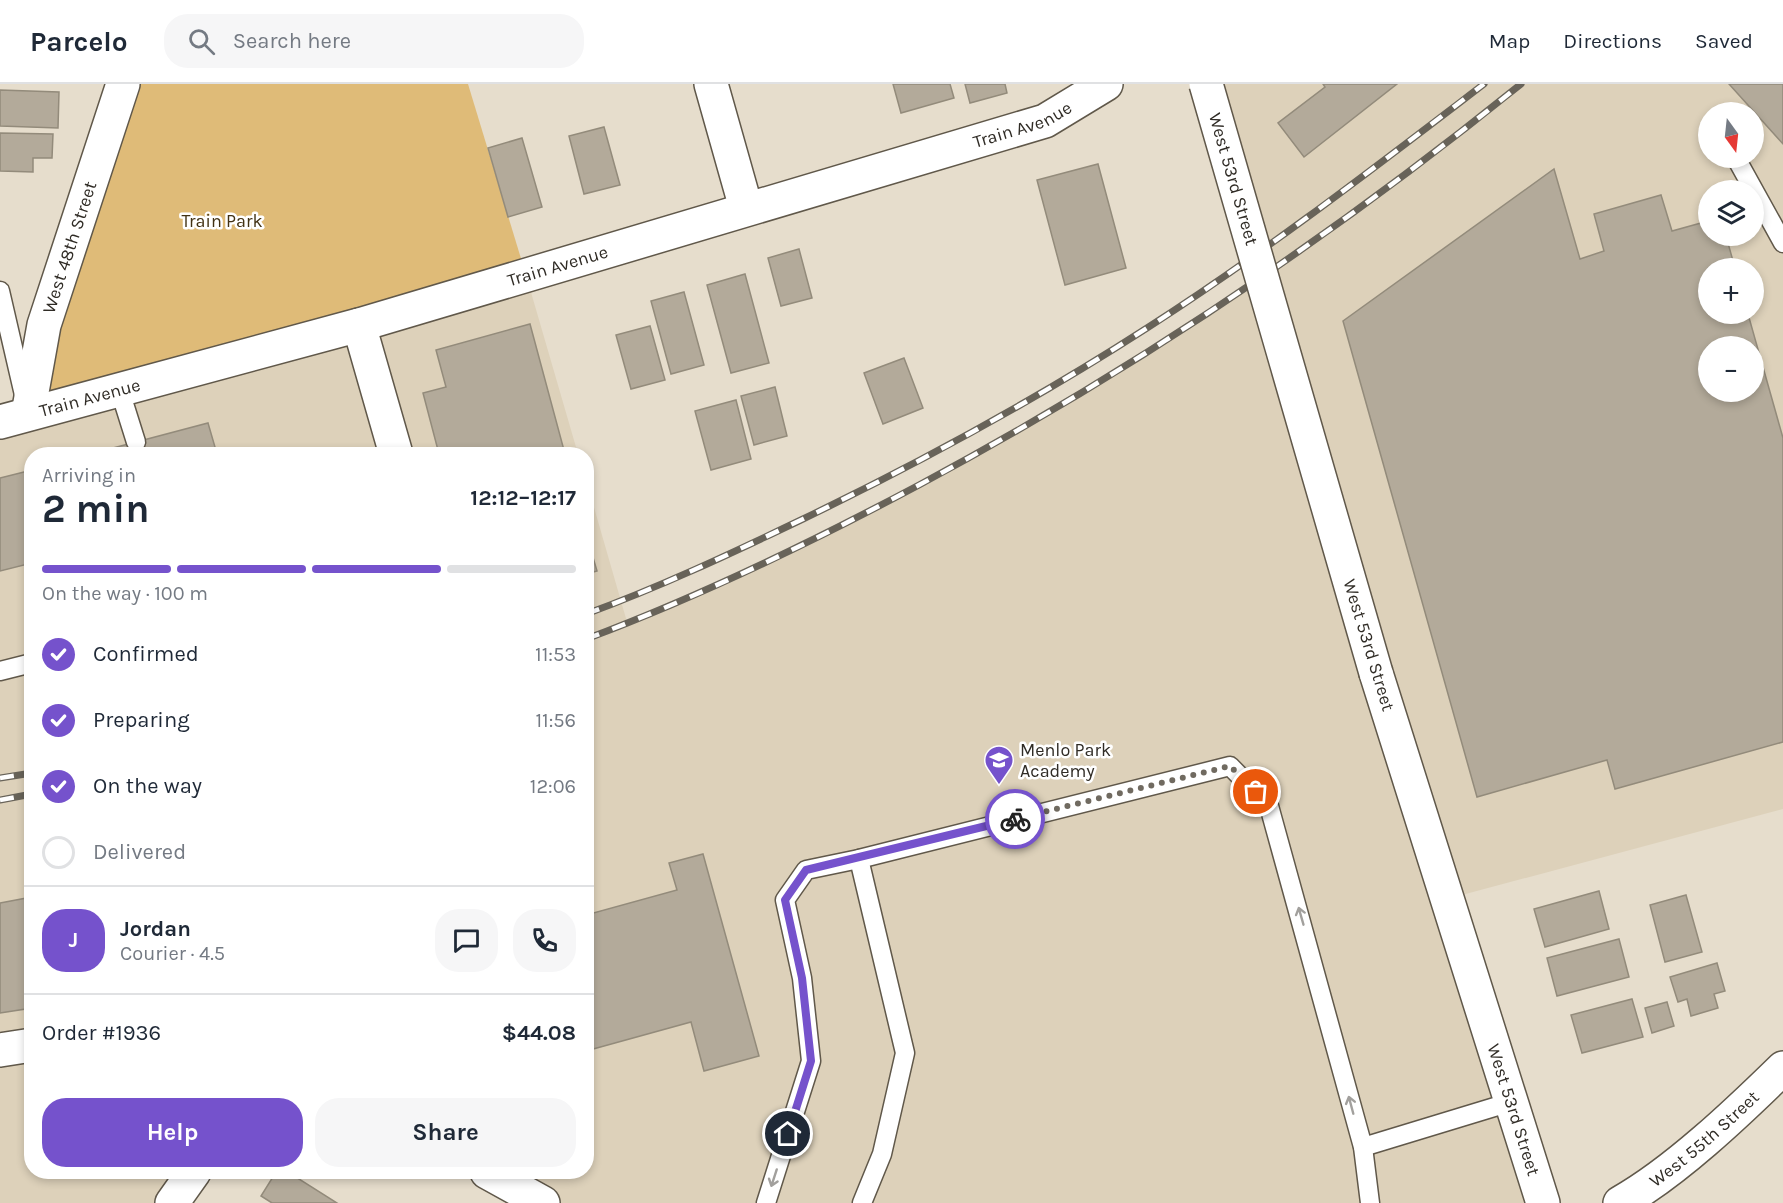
<!DOCTYPE html>
<meta charset="utf-8">
<style>
:root{--surface:#fff;--page:#f6f6f7;--text:#1f2937;--muted:#747a83;--line:#e0e1e3;--accent:#7552cc}
body{margin:0;font-family:Karla,sans-serif;background:var(--page);color:var(--text);height:100vh;display:flex;flex-direction:column;font-size:22px;white-space:nowrap}
*{box-sizing:border-box;margin:0}
p{font-size:20px;color:var(--muted)}
.icon{flex:none;width:33px;height:33px;fill:none;stroke:currentColor;stroke-width:2;stroke-linecap:round;stroke-linejoin:round}
.map{position:relative;flex:1;overflow:hidden}
.panel{position:absolute;left:24px;top:363px;width:570px;height:732px;display:flex;flex-direction:column;background:var(--surface);border-radius:24px;box-shadow:0 3px 9px #0003}
.panel>*{flex:none}
.needle{width:39px;rotate:165deg}
.controls{position:absolute;left:1698px;top:18px;display:grid;gap:12px}
.controls a{display:grid;place-items:center;width:66px;height:66px;border-radius:50%;background:var(--surface);box-shadow:0 3px 9px #0003;font-size:30px}
.pin{position:absolute;display:grid;place-items:center;width:51px;height:51px;color:#fff;margin:-26px;border:3px solid #fff;border-radius:50%;box-shadow:0 2px 6px #0007}
.courier{position:absolute;display:grid;place-items:center;width:60px;height:60px;margin:-30px;border:4px solid #7552cc;border-radius:50%;background:#fff;color:#222;box-shadow:0 2px 8px #0007}
.headline em{font-style:normal;font-weight:700}
.headline div{display:flex;flex-direction:column-reverse}
.headline{display:flex;align-items:center;justify-content:space-between;height:102px;padding:0 18px}
h1{font-size:39px;font-weight:700;line-height:45px}
.bar{display:grid;grid-template-columns:repeat(4,1fr);gap:9px 6px;align-content:center;height:72px;padding:0 18px}
.bar i{height:8px;border-radius:4px;background:var(--line)}
.bar .on{background:var(--accent)}
.bar p{grid-column:span 4}
.line{display:flex;align-items:center;gap:15px;padding:0 18px;border-top:2px solid var(--line)}
.line div{flex:1}
.round{display:grid;place-items:center;flex:none;width:63px;height:63px;border-radius:24px;background:var(--page)}
ol{padding:0 18px;list-style:none}
li{display:flex;align-items:center;gap:18px;height:66px}
li p{margin-inline-start:auto}
li .icon{padding:6px;border-radius:50%;background:var(--accent);color:#fff;stroke-width:4}
li:last-child{color:var(--muted)}
li i{width:33px;height:33px;border:3px solid var(--line);border-radius:50%}
.button{display:flex;gap:12px;margin-top:auto;padding:12px 18px}
.button a{flex:1;height:69px;border-radius:24px;background:var(--accent);color:#fff;font-size:24px;font-weight:700;line-height:69px;text-align:center}
.button a+a{background:var(--page);color:var(--text)}
header{display:flex;align-items:center;gap:36px;box-sizing:border-box;height:84px;padding:0 30px;background:var(--surface);border-bottom:2px solid var(--line)}
header strong{font-size:28px}
nav{display:flex;gap:33px;margin-inline-start:auto;font-size:21px}
.search{width:420px;height:54px;background:var(--page);display:flex;align-items:center;gap:15px;box-sizing:border-box;padding:0 21px;border-radius:24px;color:var(--muted);font-size:22px}
.map>svg:first-child{display:block}
.built{fill:#ddd1ba;fill-rule:evenodd}
.green{fill:#dfbb78}
.building{fill:#b3aa9a;stroke:#938b7b;stroke-width:1.5;fill-rule:evenodd}
.lines{fill:none;stroke-linecap:round;stroke-linejoin:round}
.lane-casing{stroke:#60584a;stroke-width:21}
.street-casing{stroke:#60584a;stroke-width:36}
.lane{stroke:#fff;stroke-width:18}
.street{stroke:#fff;stroke-width:33}
.rail-casing{stroke:#686359;stroke-width:7}
.rail{stroke:#fff;stroke-width:4.5;stroke-dasharray:14;stroke-linecap:butt}
.street-bridge-casing{stroke:#60584a;stroke-width:36;stroke-linecap:butt}
.street-bridge{stroke:#fff;stroke-width:33}
.oneway{stroke:#a2a09d}
.done{stroke:#706a60;stroke-width:6;stroke-dasharray:0 10.8}
.route{stroke:#7552cc;stroke-width:8}
.labels{text-anchor:middle;dominant-baseline:central;stroke-width:5;stroke-linejoin:round;paint-order:stroke}
.street-label{font-size:18px;fill:#302c26;stroke:#fff}
.park-label{font-size:18px;fill:#423214;stroke:#fff}
.poi-label{font-size:18px;fill:#302c26;stroke:#fff;text-anchor:start}
</style>
<header>
<strong>Parcelo</strong>
<div class="search"><svg class="icon" aria-label="search" viewBox="0 0 24 24"><circle cx="10" cy="10" r="6"/><path d="M15 15l6 6"/></svg>Search here</div>
<nav><a>Map</a><a>Directions</a><a>Saved</a></nav>
</header>
<div class="map">
<svg width="1783" height="1119" viewBox="0 0 1783 1119">
<rect width="100%" height="100%" fill="#e6ddcc"/>
<!-- built -->
<g class="built">
<path d="M1206,0h577v725l-336,90 96,304h-1000l-56,-31h99l1,-689 40,139 174,-74 213,-114 131,-78 117,-79zM1708,28h46v46h-46zM1708,106h46v46h-46zM1708,184h46v46h-46zM1708,262h46v46h-46z"/>
<path d="M526,191l52,179h-546v718h162l-22,31h-172v-781z"/>
</g>
<!-- green -->
<path class="green" d="M123,0h345l58,191 -498,139z"/>
<!-- building -->
<g class="building">
<path d="M893,0h57l4,14 -53,15z"/>
<path d="M965,0h40l2,9 -37,10z"/>
<path d="M1323,0h74l-93,73 -26,-34 47,-36z"/>
<path d="M1729,0h54v60z"/>
<path d="M0,6l59,2 -1,36 -58,-2z"/>
<path d="M604,43l16,58 -36,9 -15,-58z"/>
<path d="M0,49l53,1 -1,24h-19v14l-33,-1z"/>
<path d="M522,54l20,69 -34,10 -20,-69z"/>
<path d="M1098,80l28,104 -61,17 -28,-105z"/>
<path d="M1554,85l26,90 24,-8 -10,-37 67,-19 11,36 36,-10v15h18l9,32h-27v46h40l35,124v304l-168,47 -8,-29 -130,37 -134,-476zM1708,262h46v46h-46z"/>
<path d="M799,165l13,49 -31,8 -13,-48z"/>
<path d="M745,190l24,89 -38,10 -24,-88z"/>
<path d="M684,208l20,73 -33,9 -20,-73z"/>
<path d="M530,240l35,130h-126l-16,-61 23,-6 -10,-37z"/>
<path d="M650,242l15,54 -34,9 -15,-54z"/>
<path d="M904,274l19,50 -40,16 -19,-51z"/>
<path d="M775,303l12,49 -33,9 -13,-49z"/>
<path d="M736,316l15,59 -40,11 -16,-59z"/>
<path d="M208,339l9,31h-127l46,-12z"/>
<path d="M32,386v93l-32,8v-93z"/>
<path d="M586,450l11,37 -11,3z"/>
<path d="M703,770l56,202 -55,15 -13,-49 -105,29v-136l91,-25 -8,-27z"/>
<path d="M1599,807l10,38 -64,18 -11,-38z"/>
<path d="M1686,811l16,57 -37,10 -15,-57z"/>
<path d="M32,813v111l-32,5v-110z"/>
<path d="M1619,855l10,38 -72,19 -10,-38z"/>
<path d="M1717,879l8,28 -11,3 4,14 -27,8 -4,-17 -9,3 -8,-25z"/>
<path d="M1632,915l11,38 -61,16 -11,-38z"/>
<path d="M1667,918l7,24 -22,7 -7,-25z"/>
<path d="M276,1088h12l49,31h-65l-11,-7z"/>
</g>
<g class="lines">
<!-- lane casing -->
<g class="lane-casing">
<g id="lane">
<path d="M1736,74l47,85"/>
<path d="M0,207l24,104"/>
<path d="M120,307l16,51"/>
<path d="M0,587l32,-8"/>
<path d="M859,775l46,194 -23,101 -20,49"/>
<path d="M1363,1063l148,-45"/>
<path d="M766,1119l45,-142 -9,-83 -17,-78 21,-30 53,-11 371,-93 39,40 94,341 7,56"/>
</g>
</g>
<!-- street casing -->
<g class="street-casing">
<g id="street">
<path d="M711,0l35,124"/>
<path d="M359,241l37,129"/>
<path id="s1" d="M28,330l16,-89 79,-241"/>
<path id="s2" d="M0,338l359,-97 686,-204 61,-37"/>
<path id="s3" d="M1376,589l167,530"/>
<path d="M0,966l32,-5"/>
<path d="M487,1088l56,31"/>
<path d="M172,1119l22,-31"/>
<path id="s4" d="M1620,1119c55,-31 117,-90 163,-135"/>
</g>
</g>
<!-- lane -->
<use href="#lane" class="lane"/>
<!-- street -->
<use href="#street" class="street"/>
<!-- rail casing -->
<g class="rail-casing">
<g id="rail">
<path d="M586,530c74,-27 146,-61 217,-95 118,-57 234,-120 344,-191 117,-75 227,-160 337,-244"/>
<path d="M586,555c115,-43 226,-97 333,-154 213,-114 414,-249 602,-401"/>
<path d="M0,694l32,-5"/>
<path d="M0,716l32,-6"/>
</g>
</g>
<!-- rail -->
<use href="#rail" class="rail"/>
<!-- street-bridge casing -->
<g class="street-bridge-casing">
<g id="street-bridge">
<path id="s5" d="M1206,0l170,589"/>
</g>
</g>
<!-- street-bridge -->
<use href="#street-bridge" class="street-bridge"/>
</g>
<!-- one-way arrows -->
<defs><path id="oneway-shaft" d="M-6 0H5M1.5-3L5.5 0L1.5 3" fill="none" stroke-width="1.6" stroke-linecap="round" stroke-linejoin="round" transform="scale(1.5)"/></defs>
<g class="oneway">
<use href="#oneway-shaft" transform="translate(1301 832) rotate(-106)"/>
<use href="#oneway-shaft" transform="translate(1351 1021) rotate(-105)"/>
<use href="#oneway-shaft" transform="translate(774 1094) rotate(108)"/>
</g>
<g class="lines">
<!-- done -->
<path class="done" d="M1015,735l215,-53 26,26"/>
<!-- route -->
<path class="route" d="M788,1050l23,-73 -9,-83 -17,-78 21,-30 209,-51"/>
</g>
<!-- icons -->
<defs>
<g id="school-pin" transform="scale(1.5)"><path d="M0 17L-7.5 6A9.5 9.5 0 1 1 7.5 6Z" fill="#7552cc" stroke="#fff"/><path d="M0-5L7-2L0 1L-7-2ZM-4 1L0 2.5L4 1V4Q0 6-4 4Z" fill="#fff"/></g>
</defs>
<g fill-rule="evenodd">
<use href="#school-pin" x="999" y="676"/>
</g>
<g class="labels">
<!-- street labels -->
<g class="street-label">
<text stroke="none"><textPath href="#s2" startOffset="1065">Train Avenue</textPath></text>
<text stroke="none"><textPath href="#s5" startOffset="99">West 53rd Street</textPath></text>
<text stroke="none"><textPath href="#s1" startOffset="172">West 48th Street</textPath></text>
<text stroke="none"><textPath href="#s2" startOffset="579">Train Avenue</textPath></text>
<text stroke="none"><textPath href="#s2" startOffset="93">Train Avenue</textPath></text>
<text transform="translate(1369 561) rotate(73)">West 53rd Street</text>
<text stroke="none"><textPath href="#s3" startOffset="458">West 53rd Street</textPath></text>
<text stroke="none"><textPath href="#s4" startOffset="106">West 55th Street</textPath></text>
</g>
<!-- park labels -->
<g class="park-label">
<text x="222" y="137">Train Park</text>
</g>
<!-- poi labels -->
<g class="poi-label">
<text x="1020" y="666">Menlo Park<tspan x="1020" dy="21">Academy</tspan></text>
</g>
</g>
</svg>
<div class="controls">
<a><svg class="needle" viewBox="-14 -14 28 28"><path d="M0-13l5 13h-10z" fill="#e53935"/><path d="M0 13l5-13h-10z" fill="#747a83"/></svg></a>
<a><svg class="icon" aria-label="layers" viewBox="0 0 24 24"><path d="M12 4l9 5-9 5-9-5zM3 14l9 5 9-5"/></svg></a>
<a>+</a>
<a>−</a>
</div>
<div class="pin" style="left:1256px;top:708px;background:#ea580c"><svg class="icon" aria-label="bag" viewBox="0 0 24 24"><path d="M5 8h14l-1 12H6zM9 8a3 3 0 0 1 6 0"/></svg></div>
<div class="pin" style="left:788px;top:1050px;background:#1f2937"><svg class="icon" aria-label="home" viewBox="0 0 24 24"><path d="M3 11l9-7 9 7M6 9v11h12V9"/></svg></div>
<div class="courier" style="left:1015px;top:735px"><svg class="icon" aria-label="bike" viewBox="0 0 24 24"><circle cx="6" cy="16" r="4"/><circle cx="18" cy="16" r="4"/><path d="M6 16l4-8h5l3 8M10 8l3 8H6M13 5h3"/></svg></div>
<section class="panel">
<div class="headline"><div><h1>2 min</h1><p>Arriving in</p></div><em>12:12–12:17</em></div>
<div class="bar"><i class="on"></i><i class="on"></i><i class="on"></i><i></i><p>On the way · 100 m</p></div>
<ol>
<li><svg class="icon" aria-label="check" viewBox="0 0 24 24"><path d="M5 12l5 5 9-10"/></svg>Confirmed<p>11:53</p></li>
<li><svg class="icon" aria-label="check" viewBox="0 0 24 24"><path d="M5 12l5 5 9-10"/></svg>Preparing<p>11:56</p></li>
<li><svg class="icon" aria-label="check" viewBox="0 0 24 24"><path d="M5 12l5 5 9-10"/></svg>On the way<p>12:06</p></li>
<li><i></i>Delivered</li>
</ol>
<div class="line" style="height:108px"><b class="round" style="background:var(--accent);color:#fff">J</b><div><b>Jordan</b><p>Courier · 4.5</p></div><a class="round"><svg class="icon" aria-label="chat" viewBox="0 0 24 24"><path d="M4 5h16v11H9l-5 4z"/></svg></a><a class="round"><svg class="icon" aria-label="phone" viewBox="0 0 24 24"><path d="M5 4h4l2 5-3 2q2 4 5 5l2-3 5 2v4C11 20 4 13 5 4z"/></svg></a></div>
<div class="line" style="height:78px"><div>Order #1936</div><b>$44.08</b></div>
<div class="button"><a>Help</a><a>Share</a></div>
</section>
</div>
